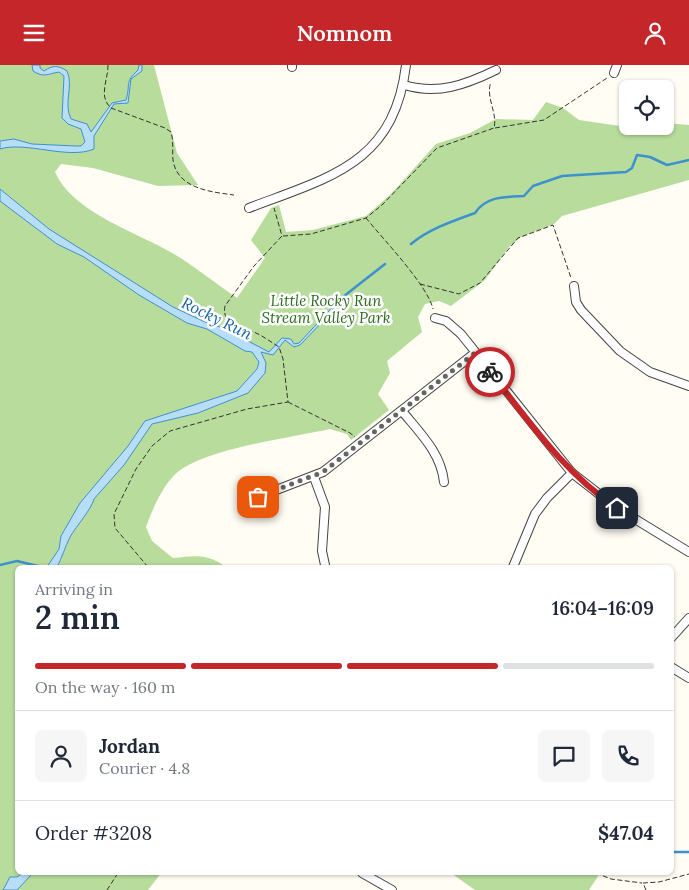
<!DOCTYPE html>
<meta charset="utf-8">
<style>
:root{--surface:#fff;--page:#f6f6f7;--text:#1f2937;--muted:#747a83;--line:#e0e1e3;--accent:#c42629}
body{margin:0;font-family:Lora,serif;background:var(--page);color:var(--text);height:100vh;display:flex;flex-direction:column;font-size:19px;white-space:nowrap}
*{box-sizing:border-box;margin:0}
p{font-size:16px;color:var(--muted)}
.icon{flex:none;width:28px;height:28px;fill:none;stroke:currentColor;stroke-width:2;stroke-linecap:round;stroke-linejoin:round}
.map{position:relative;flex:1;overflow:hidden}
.panel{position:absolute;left:15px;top:500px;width:659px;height:310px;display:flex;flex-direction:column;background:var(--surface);border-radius:8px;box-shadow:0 1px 4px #0004}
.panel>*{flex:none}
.buttons{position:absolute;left:619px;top:15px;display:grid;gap:10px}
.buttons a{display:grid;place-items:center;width:55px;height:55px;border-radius:8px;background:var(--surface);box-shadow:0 1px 4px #0004;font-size:25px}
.pin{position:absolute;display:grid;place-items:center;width:42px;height:42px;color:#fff;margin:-21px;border-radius:10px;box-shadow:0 2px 8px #0006}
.courier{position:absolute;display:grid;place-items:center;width:50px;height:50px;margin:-25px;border:4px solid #c42629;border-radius:50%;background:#fff;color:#222;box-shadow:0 1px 6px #0007}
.overview em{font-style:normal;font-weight:600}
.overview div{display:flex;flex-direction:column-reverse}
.overview{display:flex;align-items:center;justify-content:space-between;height:85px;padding:0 20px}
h1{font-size:32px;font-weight:600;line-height:38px}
.bar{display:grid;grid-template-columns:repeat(4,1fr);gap:8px 5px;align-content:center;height:60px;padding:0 20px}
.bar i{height:6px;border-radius:4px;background:var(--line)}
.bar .on{background:var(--accent)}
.bar p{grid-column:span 4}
.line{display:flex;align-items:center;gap:12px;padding:0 20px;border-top:1px solid var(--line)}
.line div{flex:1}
.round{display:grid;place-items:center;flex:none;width:52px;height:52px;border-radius:8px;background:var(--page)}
header{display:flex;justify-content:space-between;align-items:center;height:65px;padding:0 20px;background:var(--accent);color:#fff;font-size:22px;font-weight:600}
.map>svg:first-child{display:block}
.forest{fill:#b7dc9b}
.water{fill:#b8def7;stroke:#3e91cf}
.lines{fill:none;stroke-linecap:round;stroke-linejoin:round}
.stream{stroke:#3e91cf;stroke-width:2.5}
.minor-casing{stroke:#444;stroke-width:10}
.path{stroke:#333;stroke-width:1;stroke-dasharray:5 2.5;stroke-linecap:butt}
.minor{stroke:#fff;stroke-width:8}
.done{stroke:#646460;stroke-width:5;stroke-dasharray:0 9}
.route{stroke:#c42629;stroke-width:6}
.labels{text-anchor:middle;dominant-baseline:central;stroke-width:5;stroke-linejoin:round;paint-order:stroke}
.park-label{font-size:15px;font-style:italic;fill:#2c6b1f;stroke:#fff}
.water-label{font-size:16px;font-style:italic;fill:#1763a6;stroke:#fff}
</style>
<header><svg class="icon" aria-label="menu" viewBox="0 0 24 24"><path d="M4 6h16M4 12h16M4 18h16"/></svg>Nomnom<svg class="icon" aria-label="person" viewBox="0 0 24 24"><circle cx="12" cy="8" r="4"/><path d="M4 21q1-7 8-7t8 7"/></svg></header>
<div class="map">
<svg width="689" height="825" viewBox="0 0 689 825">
<rect width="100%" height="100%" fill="#fffdf4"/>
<!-- forest -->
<g class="forest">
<path d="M0,0h154l23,88 21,32 -40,1 -65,-18 -32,-4 -6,8c18,41 82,60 119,82 22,13 42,30 63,44l28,-40 -14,-18 20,-32 8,-3 7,27 27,-2 53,-14 25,-22 45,-50 34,-11 26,-14 37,1 13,-18 17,6 16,12 41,6h45v-3l24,2v55l-127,36 -8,8 -33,13 -12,10 -24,33 -34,26 -12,-5 -14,3 -7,13 4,15 -35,29 3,12 -12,21 11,16 -38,30 -4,-6 -17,-5c-41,9 -120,19 -151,42 -15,11 -27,39 -33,56l6,14 21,17c23,-2 33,-5 53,9h-208v306h143l-13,17h-148z"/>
<path d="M451,808h149l-11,17h-114z"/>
</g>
<!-- water -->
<g class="water">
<path d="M32,0h8v3l4,3c9,-6 14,-6 23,0 7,15 -4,32 4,48l16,5 4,8 21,-29 14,-3c5,-17 -2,-17 12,-30l1,-5h3v6l-11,8 -3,24 -14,1 -20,32v13c-26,11 -68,-8 -94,0v-8l14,-2 18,5 44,2h5l4,-4 -4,-13 -13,-5 -6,-6 2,-42 -5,-4c-12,2 -15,6 -26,-1z"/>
<path d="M0,124l49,40 124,78 32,15 18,6 46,24 13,-14 9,1 3,5 5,-1 42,-45 -13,18 -28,29 -6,2 -9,-7 -12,15 -12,-3 5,11 -1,10 -17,20 -50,20 -46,11 -28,41 -30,34c-3,11 -17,26 -24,38 -5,10 -8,21 -13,30h-10l12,-18 2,-13 19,-33 48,-57 17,-25 92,-30 20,-22 2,-7 -7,-10 -7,-1 -38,-22 -20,-6 -48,-28 -55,-38 -27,-13 -57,-43z"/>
<path d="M23,808h10l-16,17h-14l7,-13h7z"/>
</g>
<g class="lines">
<!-- stream -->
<g class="stream">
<path d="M411,179c18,-15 42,-23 64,-31 11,-17 30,-16 49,-17l9,-10 29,-10 64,-4 6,-4 5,-13 13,2 17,8 22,-5"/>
<path d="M339,235l46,-36"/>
<path d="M0,500l17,-4 25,6"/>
<path d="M671,787h18"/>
</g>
<!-- minor casing -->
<g class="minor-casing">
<g id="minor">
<path d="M292,2v-2"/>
<path d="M614,8l3,-8"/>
<path d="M404,20c34,10 61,0 92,-15"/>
<path d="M249,143c81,-31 145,-44 157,-143"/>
<path d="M574,221l2,16 5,8 39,41 30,21 39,14"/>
<path d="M435,253l11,3 15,13 111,139 45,35 72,44"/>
<path d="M402,346c18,22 39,42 42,71"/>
<path d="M314,412l11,30 -3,44 3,14"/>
<path d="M244,443l14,-11 65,-25 152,-119"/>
<path d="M513,502l22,-53 12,-16 25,-25"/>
<path d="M671,573l18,-20"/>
<path d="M671,602l18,11"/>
<path d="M362,808l30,17"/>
</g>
</g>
<!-- path -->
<g class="path">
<path d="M108,0c0,16 -10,31 3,43l54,20 6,4c3,10 1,19 2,28 4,29 39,32 61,35"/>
<path d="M495,63l49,-8 63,-42"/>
<path d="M366,153c17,21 62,68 67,91"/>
<path d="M283,171l28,-2 55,-16 16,-13 55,-57 57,-20c4,-15 -9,-31 -3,-46"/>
<path d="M420,219l39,10 21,-11 38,-45 35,-13 18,53"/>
<path d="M288,337l62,31 5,4"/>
<path d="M148,502l-33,-39 -1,-14 22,-45 16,-23 18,-15 77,-22 41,-7 -5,-43 -4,-12c-8,-5 -16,-11 -25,-15 -13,-5 -33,-8 -29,-26l29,-40 28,-30 -8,-28"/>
<path d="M596,808l15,6 31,4"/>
<path d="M107,825l11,-17"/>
<path d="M646,825l-3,-7 16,-1 30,-8"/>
</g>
<!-- minor -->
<use href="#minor" class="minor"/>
</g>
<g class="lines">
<!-- done -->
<path class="done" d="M258,432l65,-25 152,-119 15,19"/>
<!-- route -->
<path class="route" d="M490,307c39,49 74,101 127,136"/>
</g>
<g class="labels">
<!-- park labels -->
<g class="park-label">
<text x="326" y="235">Little Rocky Run<tspan x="326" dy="17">Stream Valley Park</tspan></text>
</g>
<!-- water labels -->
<g class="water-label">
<text transform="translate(217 253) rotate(26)">Rocky Run</text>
</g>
</g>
</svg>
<div class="buttons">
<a><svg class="icon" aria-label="locate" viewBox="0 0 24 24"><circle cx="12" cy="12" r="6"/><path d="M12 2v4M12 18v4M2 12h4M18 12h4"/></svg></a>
</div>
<div class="pin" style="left:258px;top:432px;background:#ea580c"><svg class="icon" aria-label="bag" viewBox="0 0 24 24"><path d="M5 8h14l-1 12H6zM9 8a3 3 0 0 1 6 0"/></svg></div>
<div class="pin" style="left:617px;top:443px;background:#1f2937"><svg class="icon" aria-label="home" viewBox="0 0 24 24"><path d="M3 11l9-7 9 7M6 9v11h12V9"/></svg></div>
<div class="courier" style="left:490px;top:307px"><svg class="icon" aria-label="bike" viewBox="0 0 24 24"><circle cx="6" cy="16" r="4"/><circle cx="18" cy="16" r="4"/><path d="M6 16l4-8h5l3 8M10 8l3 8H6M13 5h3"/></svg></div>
<section class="panel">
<div class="overview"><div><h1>2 min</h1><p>Arriving in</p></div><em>16:04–16:09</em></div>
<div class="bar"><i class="on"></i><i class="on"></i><i class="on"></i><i></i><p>On the way · 160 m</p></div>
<div class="line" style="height:90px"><a class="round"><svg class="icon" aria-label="person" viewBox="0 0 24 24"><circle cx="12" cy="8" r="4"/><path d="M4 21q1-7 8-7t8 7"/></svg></a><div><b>Jordan</b><p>Courier · 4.8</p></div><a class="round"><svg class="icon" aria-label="chat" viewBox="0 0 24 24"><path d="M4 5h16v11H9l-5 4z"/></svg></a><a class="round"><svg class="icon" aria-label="phone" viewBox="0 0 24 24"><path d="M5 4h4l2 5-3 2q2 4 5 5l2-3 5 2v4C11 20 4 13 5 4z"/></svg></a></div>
<div class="line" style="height:65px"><div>Order #3208</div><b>$47.04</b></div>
</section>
</div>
